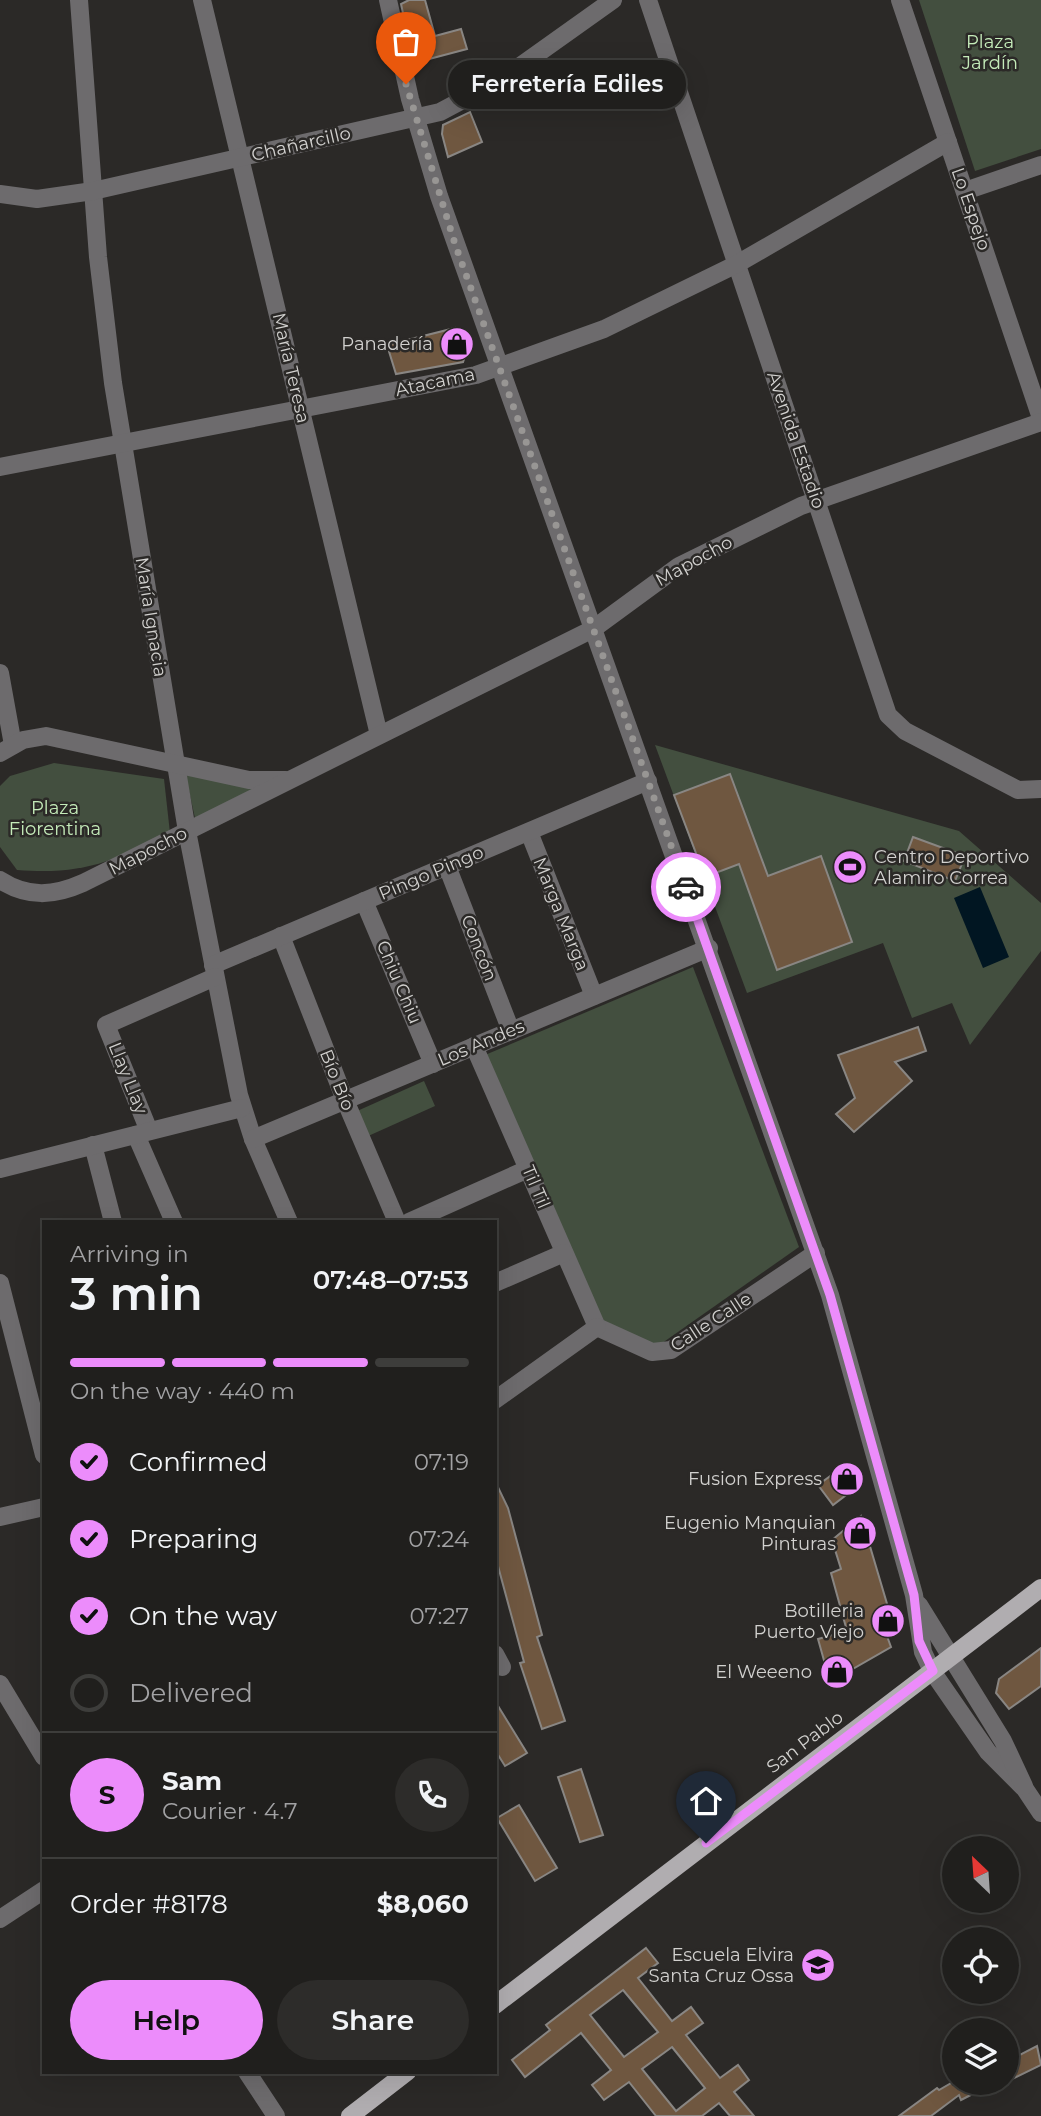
<!DOCTYPE html>
<meta charset="utf-8">
<style>
:root{--surface:#201f1d;--page:#2d2c2a;--text:#f1f3f6;--muted:#a2a2a4;--line:#3d3d3b;--accent:#ec8cfb}
body{margin:0;font-family:Montserrat,sans-serif;background:var(--page);color:var(--text);height:100vh;display:flex;flex-direction:column;font-size:26px;white-space:nowrap}
*{box-sizing:border-box;margin:0}
p{font-size:23px;color:var(--muted)}
.icon{flex:none;width:38px;height:38px;fill:none;stroke:currentColor;stroke-width:2;stroke-linecap:round;stroke-linejoin:round}
.map{position:relative;flex:1;overflow:hidden}
.details{position:absolute;left:42px;top:1220px;width:455px;height:854px;display:flex;flex-direction:column;background:var(--surface);border-radius:0px;box-shadow:0 7px 28px #0002,0 0 0 2px var(--line)}
.details>*{flex:none}
.needle{width:46px;rotate:335deg}
.buttons{position:absolute;left:942px;top:1836px;display:grid;gap:14px}
.buttons a{display:grid;place-items:center;width:77px;height:77px;border-radius:50%;background:var(--surface);box-shadow:0 7px 28px #0002,0 0 0 2px var(--line);font-size:35px}
.pin{position:absolute;display:grid;place-items:center;width:60px;height:60px;color:#fff;margin:-72px -30px;border-radius:50% 50% 50% 0;rotate:-45deg;box-shadow:0 0 7px #0007}
.pin .icon{rotate:45deg}
.courier{position:absolute;display:grid;place-items:center;width:70px;height:70px;margin:-35px;border:5px solid #ec8cfb;border-radius:50%;background:#fff;color:#222;box-shadow:0 2px 9px #0007}
.bubble{position:absolute;height:49px;border-radius:24px;background:var(--surface);box-shadow:0 7px 28px #0002,0 0 0 2px var(--line);font-size:23px;font-weight:600;line-height:49px;text-align:center}
.head em{font-style:normal;font-weight:600}
.head div{display:flex;flex-direction:column-reverse}
.head{display:flex;align-items:center;justify-content:space-between;height:119px;padding:0 28px}
h1{font-size:46px;font-weight:600;line-height:52px}
.bar{display:grid;grid-template-columns:repeat(4,1fr);gap:10px 7px;align-content:center;height:84px;padding:0 28px}
.bar i{height:9px;border-radius:5px;background:var(--line)}
.bar .current{background:var(--accent)}
.bar p{grid-column:span 4}
.line{display:flex;align-items:center;gap:18px;padding:0 28px;border-top:2px solid var(--line)}
.line div{flex:1}
.round{display:grid;place-items:center;flex:none;width:74px;height:74px;border-radius:37px;background:var(--page)}
ol{padding:0 28px;list-style:none}
li{display:flex;align-items:center;gap:21px;height:77px}
li p{margin-inline-start:auto}
li .icon{padding:7px;border-radius:50%;background:var(--accent);color:#111;stroke-width:4}
li:last-child{color:var(--muted)}
li i{width:38px;height:38px;border:4px solid var(--line);border-radius:50%}
.button{display:flex;gap:14px;margin-top:auto;padding:14px 28px}
.button a{flex:1;height:80px;border-radius:42px;background:var(--accent);color:#111;font-size:28px;font-weight:600;line-height:80px;text-align:center}
.button a+a{background:var(--page);color:var(--text)}
.map>svg:first-child{display:block}
.green{fill:#434f3f}
.water{fill:#011622}
.building{fill:#6f5740;stroke:#898683;stroke-width:2;fill-rule:evenodd}
.lines{fill:none;stroke-linecap:round;stroke-linejoin:round}
.minor{stroke:#6d6b6d;stroke-width:18}
.major{stroke:#b0adb0;stroke-width:18}
.done{stroke:#989694;stroke-width:7;stroke-dasharray:0 12.6}
.route{stroke:#ec8cfb;stroke-width:9}
.labels{text-anchor:middle;dominant-baseline:central;stroke-width:5;stroke-linejoin:round;paint-order:stroke}
.park-label{font-size:18px;fill:#c4ebb9;stroke:#2b2927}
.street-label{font-size:18px;fill:#d2d1cf;stroke:#2b2927}
.poi-label{font-size:18px;fill:#d2d1cf;stroke:#2b2927;text-anchor:end}
</style>
<div class="map">
<svg width="1041" height="2116" viewBox="0 0 1041 2116">
<rect width="100%" height="100%" fill="#2b2927"/>
<!-- green -->
<g class="green">
<path d="M919,0h122v149l-66,22z"/>
<path d="M655,745l304,86 82,72v48l-71,94 -18,-42 -40,15 -29,-75 -136,50z"/>
<path d="M54,763l110,16 6,54c-58,29 -87,42 -153,37l-17,-23v-61l10,-10z"/>
<path d="M185,773l70,15 -60,30z"/>
<path d="M693,967l106,280 -141,99 -55,-18 -118,-273z"/>
<path d="M424,1081l11,25 -69,31 -11,-25z"/>
</g>
<!-- water -->
<path class="water" d="M980,887l29,70 -26,11 -29,-70z"/>
<!-- building -->
<g class="building">
<path d="M409,0h16l10,36 26,-7 6,20 -53,14 -13,-59z"/>
<path d="M470,112l12,30 -34,15 -6,-23 1,-9z"/>
<path d="M455,328l11,25 -3,9 -67,12 -9,-29z"/>
<path d="M730,774l38,102 53,-20 31,86 -75,28 -38,-106 -34,13 -31,-82z"/>
<path d="M913,837l52,19 -10,25 -51,-20z"/>
<path d="M918,1027l8,24 -31,11 17,19 -58,51 -18,-18 19,-16 -17,-43z"/>
<path d="M847,1464l7,25 -21,16 -15,-20z"/>
<path d="M495,1481l13,27 34,127 -5,2 28,84 -23,8 -22,-66 4,-1 -29,-107z"/>
<path d="M861,1516l32,108 -9,4 7,19 -61,35 -12,-43 29,-8 -16,-58 10,-4 -9,-29z"/>
<path d="M1041,1648v38l-32,23 -13,-16 3,-14z"/>
<path d="M495,1701l32,52 -22,13 -10,-16z"/>
<path d="M581,1769l22,66 -23,7 -22,-65z"/>
<path d="M519,1805l38,63 -22,13 -38,-63z"/>
<path d="M646,1948l12,15 -20,15 34,43 19,-14 12,16 -17,12 34,43 18,-13 11,15 -15,12 20,24h-24l-11,-13 -17,13h-46l-27,-34 -25,18 -12,-15 19,-15 -30,-37 -56,44 -13,-17 38,-30 -4,-5zM623,1990l35,42 -34,25 -34,-42zM672,2047l33,41 -29,23 -34,-42z"/>
<path d="M1037,2046l4,19 -31,15 -4,-18z"/>
<path d="M953,2082h43l-35,18 -2,-5 -28,21h-32l38,-28 2,2z"/>
</g>
<g class="lines">
<!-- minor -->
<g class="minor">
<path d="M79,0l19,257 15,126 74,448 52,264 14,44 36,83"/>
<path d="M202,0l177,735"/>
<path d="M388,0l22,99 29,97 391,1099 84,300 9,57 9,19 56,81 37,37 16,24"/>
<path d="M648,0l240,715 17,16 113,59 23,-1"/>
<path d="M900,0l141,418"/>
<path d="M965,191l76,-26"/>
<path d="M0,194l37,5 56,-8 347,-79 62,-33 111,-79"/>
<path d="M0,467l476,-92 128,-46 133,-65 211,-122"/>
<path d="M0,673l13,72"/>
<path d="M0,753l23,-13 23,-4 203,44h37"/>
<path d="M529,832l65,164"/>
<path d="M447,866l64,165"/>
<path d="M0,880c28,18 54,16 83,3l510,-254 86,-63 122,-60 240,-84"/>
<path d="M364,901l69,163"/>
<path d="M281,936l64,164 52,122"/>
<path d="M213,965l435,-184"/>
<path d="M474,1046l123,281"/>
<path d="M149,1131l-43,-106 109,-48"/>
<path d="M136,1135l38,87"/>
<path d="M253,1139l456,-191"/>
<path d="M93,1145l20,77"/>
<path d="M0,1169l242,-61"/>
<path d="M409,1222l119,-53"/>
<path d="M0,1283l44,172"/>
<path d="M495,1283l69,-30"/>
<path d="M597,1327l55,25 19,-2 145,-97"/>
<path d="M495,1400l102,-73"/>
<path d="M0,1517l44,-10"/>
<path d="M919,1605l84,136 21,45"/>
<path d="M495,1654l7,13"/>
<path d="M0,1684l44,73"/>
<path d="M0,1919l44,-29"/>
<path d="M247,2072l29,44"/>
</g>
<!-- major -->
<g class="major">
<path d="M495,2005l546,-417"/>
<path d="M350,2116l57,-44"/>
</g>
</g>
<g class="lines">
<!-- done -->
<path class="done" d="M406,84l49,160 231,643"/>
<!-- route -->
<path class="route" d="M686,887l144,408 84,300 5,46 14,30 -227,172"/>
</g>
<!-- icons -->
<defs>
<g id="shop-disc" transform="scale(1.75)"><circle r="9.5" fill="#ec8cfb" stroke="#2b2927"/><path d="M-5-2.5h2.3a2.7 3.5 0 0 1 5.4 0H5L5.5 6h-11ZM-1.5-2.5h3a1.5 2.3 0 0 0-3 0Z" fill="#111"/></g>
<g id="stadium-disc" transform="scale(1.75)"><circle r="9.5" fill="#ec8cfb" stroke="#2b2927"/><path d="M0-5a6.5 5 0 1 0 0 10a6.5 5 0 1 0 0-10ZM-3.5-1.8h7v3.6h-7Z" fill="#111"/></g>
<g id="school-disc" transform="scale(1.75)"><circle r="9.5" fill="#ec8cfb" stroke="#2b2927"/><path d="M0-5L7-2L0 1L-7-2ZM-4 1L0 2.5L4 1V4Q0 6-4 4Z" fill="#111"/></g>
</defs>
<g fill-rule="evenodd">
<use href="#shop-disc" x="457" y="344"/>
<use href="#stadium-disc" x="850" y="867"/>
<use href="#shop-disc" x="847" y="1479"/>
<use href="#shop-disc" x="860" y="1533"/>
<use href="#shop-disc" x="888" y="1621"/>
<use href="#shop-disc" x="837" y="1672"/>
<use href="#school-disc" x="818" y="1965"/>
</g>
<g class="labels">
<!-- park labels -->
<g class="park-label">
<text x="990" y="42">Plaza<tspan x="990" dy="21">Jardín</tspan></text>
<text x="55" y="808">Plaza<tspan x="55" dy="21">Fiorentina</tspan></text>
</g>
<!-- street labels -->
<g class="street-label">
<text transform="translate(301 144) rotate(-13)">Chañarcillo</text>
<text transform="translate(971 209) rotate(71)">Lo Espejo</text>
<text transform="translate(291 368) rotate(77)">María Teresa</text>
<text transform="translate(435 382) rotate(-12)">Atacama</text>
<text transform="translate(796 440) rotate(71)">Avenida Estadio</text>
<text transform="translate(694 561) rotate(-29)">Mapocho</text>
<text transform="translate(151 617) rotate(81)">María Ignacia</text>
<text transform="translate(148 851) rotate(-27)">Mapocho</text>
<text transform="translate(431 873) rotate(-23)">Pingo Pingo</text>
<text transform="translate(561 914) rotate(68)">Marga Marga</text>
<text transform="translate(479 948) rotate(69)">Concón</text>
<text transform="translate(399 982) rotate(67)">Chiu Chiu</text>
<text transform="translate(481 1043) rotate(-23)">Los Andes</text>
<text transform="translate(128 1078) rotate(68)">Llay Llay</text>
<text transform="translate(337 1080) rotate(68)">Bío Bío</text>
<text transform="translate(536 1187) rotate(67)">Til Til</text>
<text transform="translate(711 1322) rotate(-33)">Calle Calle</text>
<text transform="translate(805 1742) rotate(-37)">San Pablo</text>
</g>
<!-- poi labels -->
<g class="poi-label">
<text x="433" y="344">Panadería</text>
<text x="874" y="857" text-anchor="start">Centro Deportivo<tspan x="874" dy="21">Alamiro Correa</tspan></text>
<text x="822" y="1479">Fusion Express</text>
<text x="836" y="1523">Eugenio Manquian<tspan x="836" dy="21">Pinturas</tspan></text>
<text x="864" y="1611">Botilleria<tspan x="864" dy="21">Puerto Viejo</tspan></text>
<text x="812" y="1672">El Weeeno</text>
<text x="794" y="1955">Escuela Elvira<tspan x="794" dy="21">Santa Cruz Ossa</tspan></text>
</g>
</g>
</svg>
<div class="buttons">
<a><svg class="needle" viewBox="-14 -14 28 28"><path d="M0-13l5 13h-10z" fill="#e53935"/><path d="M0 13l5-13h-10z" fill="#a2a2a4"/></svg></a>
<a><svg class="icon" aria-label="locate" viewBox="0 0 24 24"><circle cx="12" cy="12" r="6"/><path d="M12 2v4M12 18v4M2 12h4M18 12h4"/></svg></a>
<a><svg class="icon" aria-label="layers" viewBox="0 0 24 24"><path d="M12 4l9 5-9 5-9-5zM3 14l9 5 9-5"/></svg></a>
</div>
<div class="pin" style="left:406px;top:84px;background:#ea580c"><svg class="icon" aria-label="bag" viewBox="0 0 24 24"><path d="M5 8h14l-1 12H6zM9 8a3 3 0 0 1 6 0"/></svg></div>
<div class="pin" style="left:706px;top:1843px;background:#1f2937"><svg class="icon" aria-label="home" viewBox="0 0 24 24"><path d="M3 11l9-7 9 7M6 9v11h12V9"/></svg></div>
<div class="courier" style="left:686px;top:887px"><svg class="icon" aria-label="car" viewBox="0 0 24 24"><path d="M5 17H2v-5l4-1 3-4h7l3 4 3 1v5h-3M9 17h6M6 11h13"/><circle cx="7" cy="17" r="2"/><circle cx="17" cy="17" r="2"/></svg></div>
<div class="bubble" style="left:448px;top:60px;width:238px">Ferretería Ediles</div>
<section class="details">
<div class="head"><div><h1>3 min</h1><p>Arriving in</p></div><em>07:48–07:53</em></div>
<div class="bar"><i class="current"></i><i class="current"></i><i class="current"></i><i></i><p>On the way · 440 m</p></div>
<ol>
<li><svg class="icon" aria-label="check" viewBox="0 0 24 24"><path d="M5 12l5 5 9-10"/></svg>Confirmed<p>07:19</p></li>
<li><svg class="icon" aria-label="check" viewBox="0 0 24 24"><path d="M5 12l5 5 9-10"/></svg>Preparing<p>07:24</p></li>
<li><svg class="icon" aria-label="check" viewBox="0 0 24 24"><path d="M5 12l5 5 9-10"/></svg>On the way<p>07:27</p></li>
<li><i></i>Delivered</li>
</ol>
<div class="line" style="height:126px"><b class="round" style="background:var(--accent);color:#111">S</b><div><b>Sam</b><p>Courier · 4.7</p></div><a class="round"><svg class="icon" aria-label="phone" viewBox="0 0 24 24"><path d="M5 4h4l2 5-3 2q2 4 5 5l2-3 5 2v4C11 20 4 13 5 4z"/></svg></a></div>
<div class="line" style="height:91px"><div>Order #8178</div><b>$8,060</b></div>
<div class="button"><a>Help</a><a>Share</a></div>
</section>
</div>
